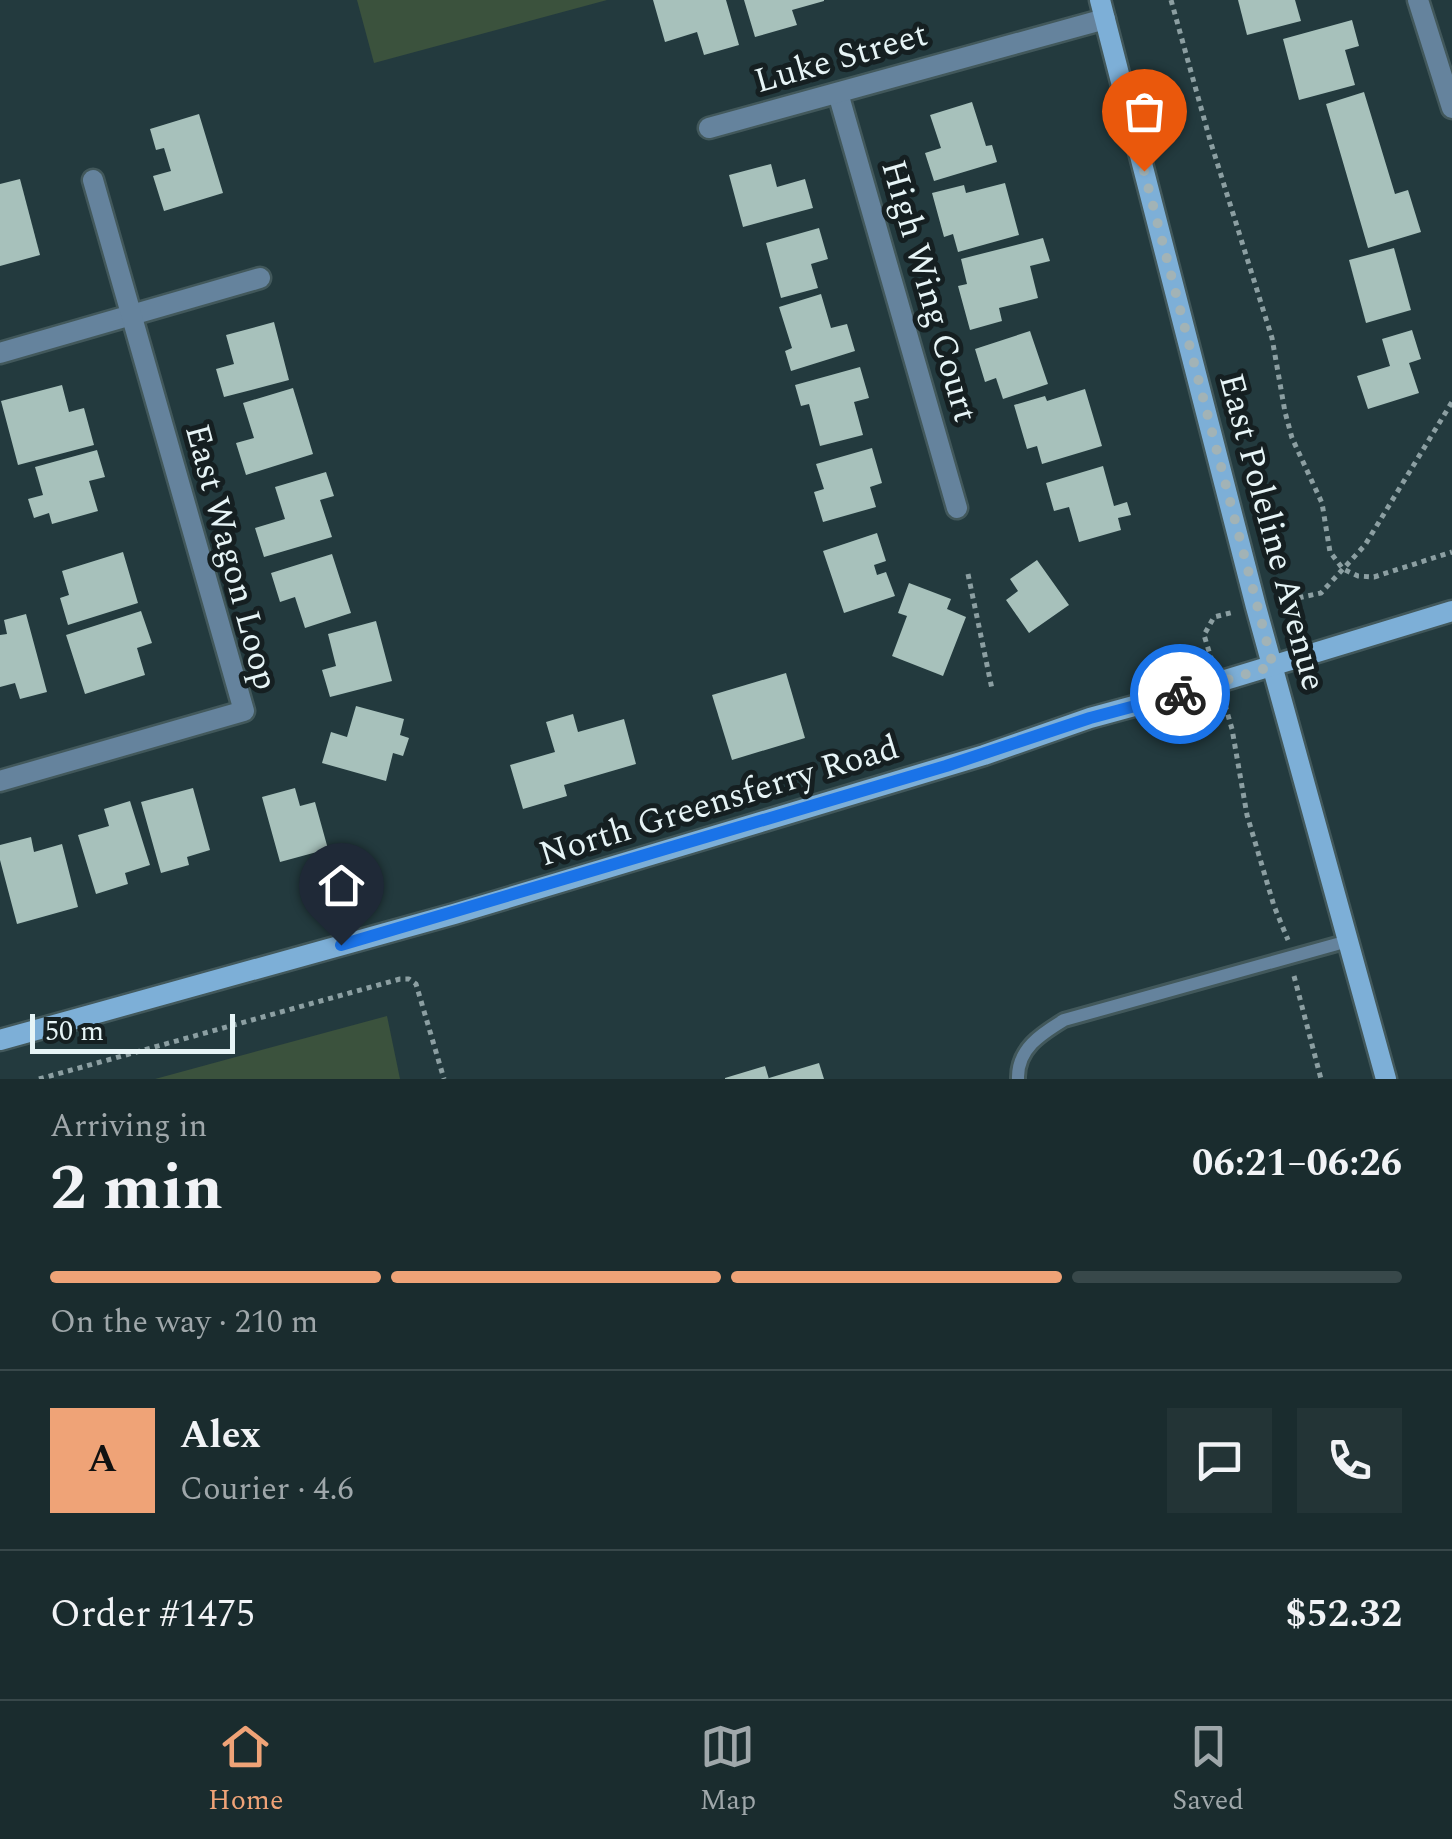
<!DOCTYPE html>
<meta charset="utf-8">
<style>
:root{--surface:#1a2c2e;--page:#233436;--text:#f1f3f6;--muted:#9fa7aa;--line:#38484a;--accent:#efa377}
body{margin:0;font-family:Spectral,serif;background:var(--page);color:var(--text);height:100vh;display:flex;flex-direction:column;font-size:38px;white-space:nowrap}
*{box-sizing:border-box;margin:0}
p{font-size:32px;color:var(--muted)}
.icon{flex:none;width:55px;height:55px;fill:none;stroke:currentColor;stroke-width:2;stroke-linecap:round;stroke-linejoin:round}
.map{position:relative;height:1079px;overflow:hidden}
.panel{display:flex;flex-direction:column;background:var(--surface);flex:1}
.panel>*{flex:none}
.scale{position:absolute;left:30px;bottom:25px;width:205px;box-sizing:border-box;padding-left:10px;border:5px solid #e6f4f6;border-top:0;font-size:28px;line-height:35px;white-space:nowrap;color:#e6f4f6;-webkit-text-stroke:8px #151f21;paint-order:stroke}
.pin{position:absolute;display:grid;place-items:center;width:85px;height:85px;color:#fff;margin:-102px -42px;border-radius:50% 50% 50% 0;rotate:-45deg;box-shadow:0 0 10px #0007}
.pin .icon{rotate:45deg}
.courier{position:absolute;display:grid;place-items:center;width:100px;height:100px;margin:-50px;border:8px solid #1a73e8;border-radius:50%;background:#fff;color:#222;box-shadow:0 2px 12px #0007}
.summary em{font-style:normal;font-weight:700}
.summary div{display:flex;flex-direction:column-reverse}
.summary{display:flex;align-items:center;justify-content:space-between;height:170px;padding:0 50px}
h1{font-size:65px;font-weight:700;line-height:75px}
.bar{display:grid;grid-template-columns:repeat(4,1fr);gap:15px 10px;align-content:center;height:120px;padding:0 50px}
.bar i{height:12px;border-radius:8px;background:var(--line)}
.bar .active{background:var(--accent)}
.bar p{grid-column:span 4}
.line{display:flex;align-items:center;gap:25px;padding:0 50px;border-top:2px solid var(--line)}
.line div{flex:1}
.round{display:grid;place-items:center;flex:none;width:105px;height:105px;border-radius:0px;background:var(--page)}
.menu{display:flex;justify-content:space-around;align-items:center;height:140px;border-top:2px solid var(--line);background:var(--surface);font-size:28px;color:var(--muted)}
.menu a{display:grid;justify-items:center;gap:5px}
.menu .active{color:var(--accent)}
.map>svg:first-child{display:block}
.green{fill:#3b523d}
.building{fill:#a7c1bb}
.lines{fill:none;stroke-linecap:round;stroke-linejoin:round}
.lane-casing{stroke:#42585b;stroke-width:18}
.street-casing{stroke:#42585b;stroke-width:25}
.secondary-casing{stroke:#42585b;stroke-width:25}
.path{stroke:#8c9fa2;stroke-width:5;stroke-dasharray:5 5;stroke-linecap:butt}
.lane{stroke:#65839d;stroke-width:12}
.street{stroke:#65839d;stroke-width:20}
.secondary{stroke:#7dafd7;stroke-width:20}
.done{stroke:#a2b3b6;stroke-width:10;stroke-dasharray:0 18}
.route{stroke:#1a73e8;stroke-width:12}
.labels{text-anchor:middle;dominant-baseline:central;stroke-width:10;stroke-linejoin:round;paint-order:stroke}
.street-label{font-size:35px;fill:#e6f4f6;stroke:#151f21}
</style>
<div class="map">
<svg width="1452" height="1079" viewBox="0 0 1452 1079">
<rect width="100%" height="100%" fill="#233a3e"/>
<!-- green -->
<g class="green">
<path d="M357,0h250l-233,63z"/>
<path d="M387,1016l13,63h-245z"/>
</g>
<!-- building -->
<g class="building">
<path d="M653,0h73l13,45 -35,10 -7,-23 -32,10z"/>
<path d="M744,0h80v1l-32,9 5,15 -42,12z"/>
<path d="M1238,0h57l6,21 -54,14z"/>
<path d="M1352,20l7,26 -14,4 10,35 -56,15 -16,-61z"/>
<path d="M1364,92l31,102 13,-4 13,42 -53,16 -42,-144z"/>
<path d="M972,102l14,44 6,-1 5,17 -63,19 -9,-28 16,-5 -11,-33z"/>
<path d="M199,114l24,79 -59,18 -11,-35 18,-5 -7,-23 -8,2 -6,-21z"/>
<path d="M771,164l6,23 28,-8 8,29 -70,19 -14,-52z"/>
<path d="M20,179l20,76 -40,11v-82z"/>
<path d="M1005,183l14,52 -61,17 -5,-18 -9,3 -12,-44 32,-8 2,8z"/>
<path d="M819,228l9,31 -17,5 7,24 -37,10 -15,-55z"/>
<path d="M1043,238l7,23 -20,5 8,32 -39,10 3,13 -32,9 -12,-44 9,-2 -6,-25z"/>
<path d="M1394,248l17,62 -45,13 -17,-63z"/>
<path d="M821,294l10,34 16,-4 8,27 -64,20 -6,-20 7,-3 -13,-41z"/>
<path d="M274,322l15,58 -65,17 -8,-28 18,-5 -8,-29z"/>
<path d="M1412,330l9,29 -12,4 10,30 -51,16 -11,-33 33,-10 -8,-27z"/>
<path d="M1030,331l18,53 -45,15 -7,-21 -11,4 -10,-33z"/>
<path d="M860,367l9,31 -15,4 9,33 -43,11 -11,-42 -8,2 -6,-21z"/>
<path d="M62,385l7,27 15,-4 10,37 -76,20 -17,-64z"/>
<path d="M293,388l20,66 -67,21 -10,-32 18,-5 -11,-35z"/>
<path d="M1085,389l17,57 -60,18 -5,-18 -10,3 -13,-44 31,-9 2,5z"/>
<path d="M872,448l10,35 -12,4 6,20 -53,15 -9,-30 10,-3 -8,-25z"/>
<path d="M97,450l8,27 -16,4 9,30 -46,13 -3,-11 -15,5 -6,-19 15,-4 -8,-28z"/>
<path d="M1103,466l11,40 13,-4 4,13 -13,3 3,12 -42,12 -10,-35 -15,4 -8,-28z"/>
<path d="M326,472l8,24 -14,4 12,37 -68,20 -9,-29 30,-9 -10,-32z"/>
<path d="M877,533l9,28 -12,4 3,10 9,-3 9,24 -51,17 -21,-62z"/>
<path d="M123,552l15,51 -70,22 -8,-27 9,-3 -7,-24z"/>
<path d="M332,554l19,59 -46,15 -10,-31 -15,5 -9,-29z"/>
<path d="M1037,560l32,45 -40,28 -23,-33 12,-9 -8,-12z"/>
<path d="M909,583l42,16 -4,10 19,8 -23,59 -51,-20 15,-40 -9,-3z"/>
<path d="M141,611l11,32 -15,5 8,27 -60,19 -19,-59z"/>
<path d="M26,614l21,78 -27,7 -5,-16 -15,4v-52l7,-1 -3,-14z"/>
<path d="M376,621l16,60 -62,16 -8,-27 14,-4 -8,-32z"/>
<path d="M786,673l19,65 -73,22 -20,-65z"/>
<path d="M356,706l48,13 -4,16 9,3 -6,18 -10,-3 -7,28 -64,-18 9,-31 16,5z"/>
<path d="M573,714l5,18 46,-13 12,45 -72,21 3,11 -44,13 -13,-44 45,-13 -9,-30z"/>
<path d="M193,788l17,62 -23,7 2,8 -28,8 -20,-71z"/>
<path d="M295,788l5,18 15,-4 13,47 -48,13 -18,-65z"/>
<path d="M130,801l20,64 -25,8 3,11 -32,10 -18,-59 31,-9 -5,-17z"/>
<path d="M31,837l3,15 28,-8 16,63 -61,17 -17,-64v-15z"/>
<path d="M819,1063l5,16h-55v-1z"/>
<path d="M765,1066l4,13h-44v-1z"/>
</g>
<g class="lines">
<!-- lane casing -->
<g class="lane-casing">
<path id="lane" d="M1018,1079c-1,-30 23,-45 46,-59l284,-79"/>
</g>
<!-- street casing -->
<g class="street-casing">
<g id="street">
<path d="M1418,0l34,108"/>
<path d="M838,93l119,415"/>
<path d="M709,128l396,-109"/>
<path d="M0,353l260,-75"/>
<path d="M0,781l244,-70 -151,-531"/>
</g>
</g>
<!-- secondary casing -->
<g class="secondary-casing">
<g id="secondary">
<path d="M1100,0l156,607 130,472"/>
<path d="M0,1040l454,-126 530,-159 106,-37 99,-27 263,-80"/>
</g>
</g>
<!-- path -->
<g class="path">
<path d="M1171,0l39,140 62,198 13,74 7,26 30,65 8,49 13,17 15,7 16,1 78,-25"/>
<path d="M968,574l24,115"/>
<path d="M1279,602l42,-9 44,-48 87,-143"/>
<path d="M1212,661l-8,-26 10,-18 20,-5"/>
<path d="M1225,705l7,24 15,86 27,91 14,34"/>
<path d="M1294,976l27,103"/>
<path d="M39,1079l361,-100h9l7,5 28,95"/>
</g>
<!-- lane -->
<use href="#lane" class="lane"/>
<!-- street -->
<use href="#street" class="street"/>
<!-- secondary -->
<use href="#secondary" class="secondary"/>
</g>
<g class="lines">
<!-- done -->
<path class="done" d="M1144,171l129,495 -93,28"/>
<!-- route -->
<path class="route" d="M341,945l605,-179 144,-48 90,-24"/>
</g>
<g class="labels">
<!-- street labels -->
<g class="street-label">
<text transform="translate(841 58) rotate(-16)">Luke Street</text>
<text transform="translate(929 291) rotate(74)">High Wing Court</text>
<text transform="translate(1272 532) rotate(75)">East Poleline Avenue</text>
<text transform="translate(231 557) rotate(75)">East Wagon Loop</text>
<text transform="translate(719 801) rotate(-17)">North Greensferry Road</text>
</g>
</g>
</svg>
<div class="scale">50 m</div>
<div class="pin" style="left:1144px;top:171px;background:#ea580c"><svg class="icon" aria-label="bag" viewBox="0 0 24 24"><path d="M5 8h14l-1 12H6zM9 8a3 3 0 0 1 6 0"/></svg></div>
<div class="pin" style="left:341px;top:945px;background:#1f2937"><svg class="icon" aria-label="home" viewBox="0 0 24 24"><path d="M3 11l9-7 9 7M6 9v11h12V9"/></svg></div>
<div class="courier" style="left:1180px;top:694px"><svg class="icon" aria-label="bike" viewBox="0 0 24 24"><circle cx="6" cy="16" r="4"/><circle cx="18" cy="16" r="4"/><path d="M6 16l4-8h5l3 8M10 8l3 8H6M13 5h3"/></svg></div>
</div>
<section class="panel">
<div class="summary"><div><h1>2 min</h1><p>Arriving in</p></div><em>06:21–06:26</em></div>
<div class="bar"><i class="active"></i><i class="active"></i><i class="active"></i><i></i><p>On the way · 210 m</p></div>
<div class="line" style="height:180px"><b class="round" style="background:var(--accent);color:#111">A</b><div><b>Alex</b><p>Courier · 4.6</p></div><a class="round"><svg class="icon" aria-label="chat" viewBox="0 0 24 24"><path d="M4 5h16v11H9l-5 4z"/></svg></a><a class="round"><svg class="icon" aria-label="phone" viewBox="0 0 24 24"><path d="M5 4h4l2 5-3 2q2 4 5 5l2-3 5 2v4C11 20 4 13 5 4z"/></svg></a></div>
<div class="line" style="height:130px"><div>Order #1475</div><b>$52.32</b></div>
</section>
<nav class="menu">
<a class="active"><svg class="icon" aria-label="home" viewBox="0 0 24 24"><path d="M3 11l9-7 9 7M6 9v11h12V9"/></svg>Home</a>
<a><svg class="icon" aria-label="map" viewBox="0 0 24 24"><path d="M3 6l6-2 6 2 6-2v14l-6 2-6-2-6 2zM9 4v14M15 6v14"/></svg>Map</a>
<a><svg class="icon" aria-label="saved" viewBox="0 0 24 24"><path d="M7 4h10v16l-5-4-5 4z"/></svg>Saved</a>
</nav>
